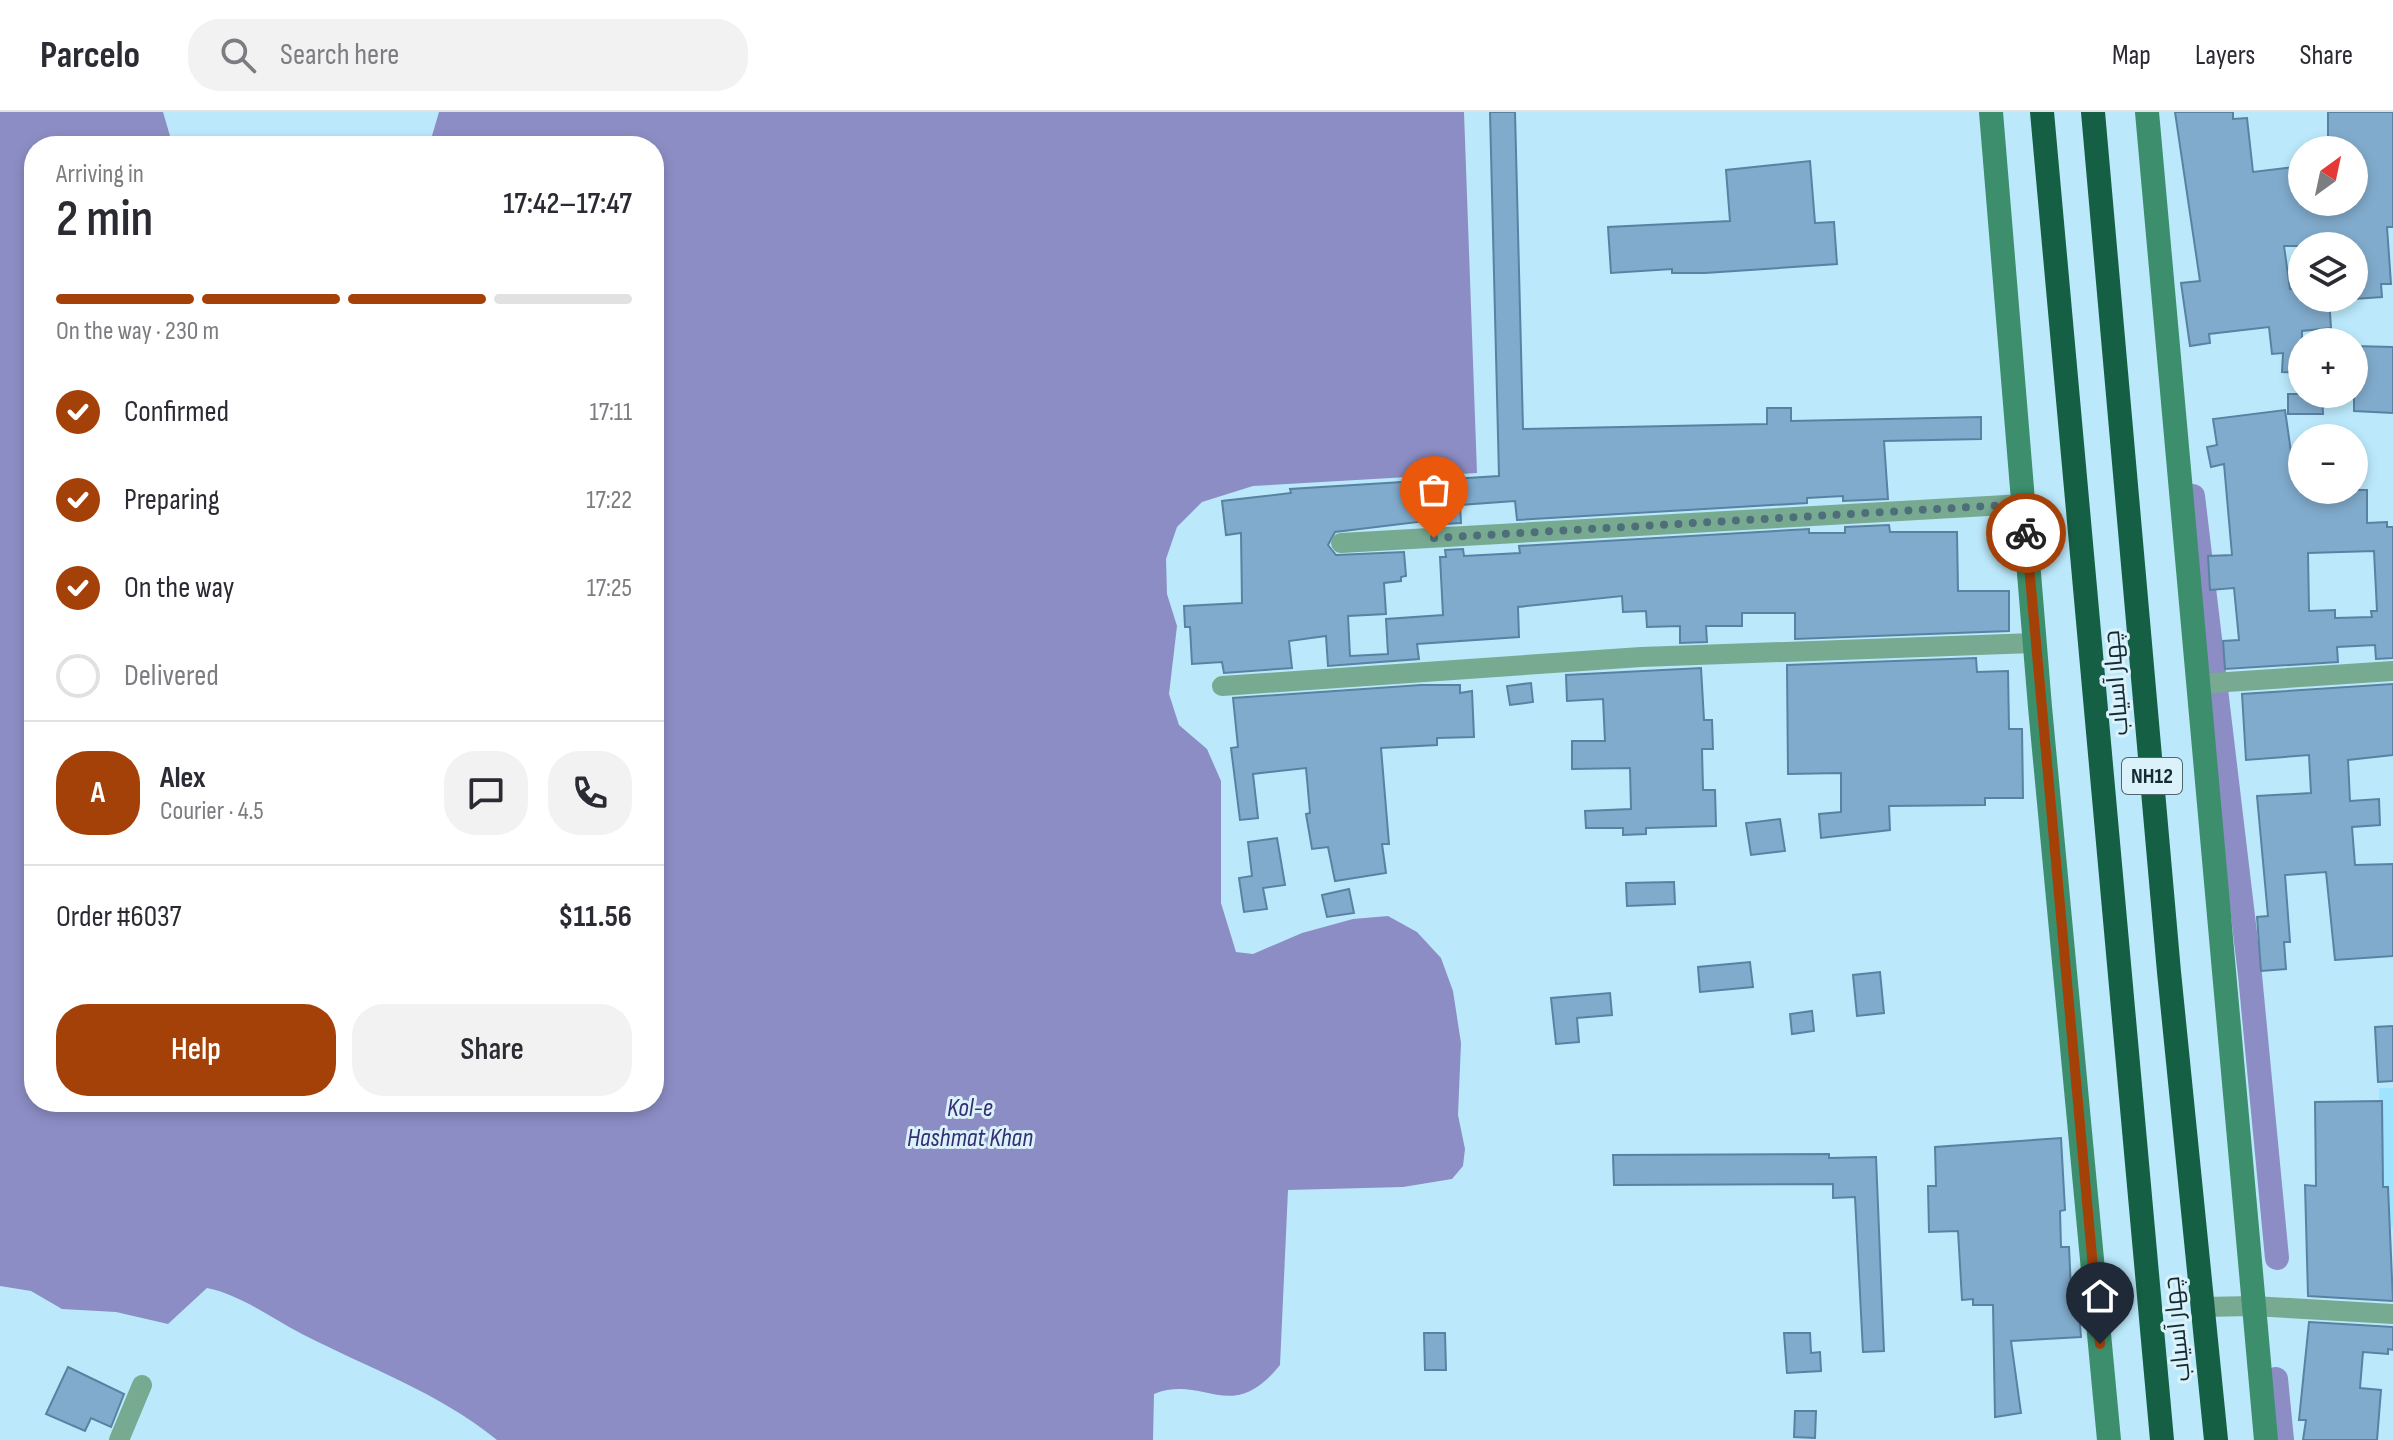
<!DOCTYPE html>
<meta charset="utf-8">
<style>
:root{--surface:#fff;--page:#f2f2f3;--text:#2b2b33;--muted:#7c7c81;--line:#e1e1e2;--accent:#a44109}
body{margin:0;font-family:"Sofia Sans Condensed",Cairo,sans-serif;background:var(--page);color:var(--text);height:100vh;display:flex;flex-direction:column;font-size:30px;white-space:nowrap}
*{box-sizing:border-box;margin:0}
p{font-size:26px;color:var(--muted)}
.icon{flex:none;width:44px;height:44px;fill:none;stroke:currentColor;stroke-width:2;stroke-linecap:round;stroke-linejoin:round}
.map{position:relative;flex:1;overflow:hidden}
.details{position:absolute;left:24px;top:24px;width:640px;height:976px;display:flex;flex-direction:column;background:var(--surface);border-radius:32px;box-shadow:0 4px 12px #0003}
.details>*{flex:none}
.needle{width:52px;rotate:33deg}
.controls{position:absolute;left:2288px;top:24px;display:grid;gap:16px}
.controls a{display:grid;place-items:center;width:80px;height:80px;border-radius:50%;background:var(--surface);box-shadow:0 4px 12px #0003;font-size:40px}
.pin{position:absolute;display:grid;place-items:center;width:68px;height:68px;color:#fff;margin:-82px -34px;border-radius:50% 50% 50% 0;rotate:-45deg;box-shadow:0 0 8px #0007}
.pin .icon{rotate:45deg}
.courier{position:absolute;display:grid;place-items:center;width:80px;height:80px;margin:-40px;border:6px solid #a44109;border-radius:50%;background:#fff;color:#222;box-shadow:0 2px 10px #0007}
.summary em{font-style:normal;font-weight:600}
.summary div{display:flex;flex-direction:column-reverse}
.summary{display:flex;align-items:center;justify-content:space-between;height:136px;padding:0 32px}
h1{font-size:52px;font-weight:600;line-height:60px}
.bar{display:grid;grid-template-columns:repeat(4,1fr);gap:12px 8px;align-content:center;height:96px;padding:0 32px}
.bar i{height:10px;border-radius:6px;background:var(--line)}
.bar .on{background:var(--accent)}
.bar p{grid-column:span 4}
.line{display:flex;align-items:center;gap:20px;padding:0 32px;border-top:2px solid var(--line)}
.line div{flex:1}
.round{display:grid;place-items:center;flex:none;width:84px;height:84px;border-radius:32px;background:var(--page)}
ol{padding:0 32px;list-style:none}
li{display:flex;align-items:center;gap:24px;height:88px}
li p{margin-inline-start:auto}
li .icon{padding:8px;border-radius:50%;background:var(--accent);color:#fff;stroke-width:4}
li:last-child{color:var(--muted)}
li i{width:44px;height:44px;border:4px solid var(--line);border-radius:50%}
.primary-button{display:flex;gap:16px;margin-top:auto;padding:16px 32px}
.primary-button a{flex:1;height:92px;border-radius:32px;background:var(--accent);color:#fff;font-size:32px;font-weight:600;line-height:92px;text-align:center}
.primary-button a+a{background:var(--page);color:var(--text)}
header{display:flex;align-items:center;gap:48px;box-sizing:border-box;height:112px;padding:0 40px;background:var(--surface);border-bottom:2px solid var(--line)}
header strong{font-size:38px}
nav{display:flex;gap:44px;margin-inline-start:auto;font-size:28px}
.search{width:560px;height:72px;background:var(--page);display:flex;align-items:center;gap:20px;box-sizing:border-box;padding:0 28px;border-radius:32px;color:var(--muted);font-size:30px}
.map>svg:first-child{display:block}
.built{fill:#9fe4fe}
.water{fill:#8c8dc4}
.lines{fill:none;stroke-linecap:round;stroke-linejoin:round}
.canal{stroke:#8c8dc4;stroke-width:24}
.building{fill:#81abcc;stroke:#5982a2;stroke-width:2;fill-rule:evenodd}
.street{stroke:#78aa92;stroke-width:20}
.secondary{stroke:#3c8e6c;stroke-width:24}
.highway{stroke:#156044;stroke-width:24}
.done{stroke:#4e6e79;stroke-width:8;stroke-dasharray:0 14.4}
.route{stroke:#a44109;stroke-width:10}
.labels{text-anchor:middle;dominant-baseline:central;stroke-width:6;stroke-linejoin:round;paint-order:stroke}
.shield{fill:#dbf2fb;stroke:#4f676f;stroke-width:2}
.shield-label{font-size:22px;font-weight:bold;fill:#132b33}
.street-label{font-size:24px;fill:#132b33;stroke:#dbf2fb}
.water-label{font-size:26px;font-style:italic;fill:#352e72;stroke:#dbf2fb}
</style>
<header>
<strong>Parcelo</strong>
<div class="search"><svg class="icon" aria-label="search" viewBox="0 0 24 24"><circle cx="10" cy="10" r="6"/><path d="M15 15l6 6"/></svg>Search here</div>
<nav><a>Map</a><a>Layers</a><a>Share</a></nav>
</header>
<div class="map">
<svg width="2393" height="1328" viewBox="0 0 2393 1328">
<rect width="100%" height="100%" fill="#bbe9fb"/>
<!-- built -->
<path class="built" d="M2379,976h14v139h-11z"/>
<!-- water -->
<path class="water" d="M0,0h163l10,34h-139v956h620v-956h-225l10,-34h1025l13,361 -224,13 -51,16 -25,25 -11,32 1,35 10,32 -8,68 10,31 28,24 14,32v122l15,49 17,2 49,-21 51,-14 35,-3 29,16 24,26 12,33 8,52 -3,72 7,34 -2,17 -11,13 -49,8 -115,3 -8,175c-49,61 -76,9 -126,29l-1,46h-656c-59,-48 -129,-72 -195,-106 -31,-16 -61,-39 -95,-46l-39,36 -52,-12 -54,-3 -31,-18 -31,-5z"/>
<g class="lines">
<!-- canal -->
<g class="canal">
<path d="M2193,384l57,479 27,283"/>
<path d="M2276,1267l6,61"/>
</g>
</g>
<!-- building -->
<g class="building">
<path d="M1490,0h25l8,317 244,-5v-16h24v13l190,-4v22l-97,2 4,58 -45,2v-5l-36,2v5l-290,17 -2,-19 -55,4 1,18 -18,1 -1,-5 -107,13 -7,13 8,10 68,-3 2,24 -5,1v4l-17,2 2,31 -38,2 2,40 38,-2 -2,-35 57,-4 -3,-58h6l-1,-7 18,-1 1,7 56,-3 -1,-7 290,-17v4h36v-6l44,-2 1,7h67l1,59h51v40l-214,8v-26h-53v13h-36l1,16 -27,1v-17l-33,1 -1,-16 -23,1 -1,-16 -104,11 1,30 -102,7 2,15 -91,7 -2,-30 -37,5 3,27 -68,5 -2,-11 -30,2 -2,-37h-5l-1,-21 58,-3 -1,-70 -15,2 -4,-34 69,-8 -1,-4 209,-13z"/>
<path d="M2175,0h58v7l14,-1 6,54 49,-6v36h52v-52h-26v-38h65v115h-6l4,57h-10l1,13 -28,2v-53h-70l6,43 12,-2v11h27l2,30 -29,3v42l-20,-1 1,-19 -11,1 -3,-27 -60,7 1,9 -20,3 -9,-63 19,-2z"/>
<path d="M1810,49l5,62 19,-1 3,42 -132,9h-33v-4l-61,4 -3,-46 122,-6 -4,-51z"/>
<path d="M2354,234l39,1v66l-39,-2z"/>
<path d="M2288,282h34l1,20h-35z"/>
<path d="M2285,298l7,49 10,-1v32h65v33l20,-1v5h6v131l-17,1 -1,-14 -38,2 1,15 -113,7 -2,-28 16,-1 -5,-52 -24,2 -2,-34 24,-1 -8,-91 -13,3 -4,-20 10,-2 -4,-26zM2374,439l3,60h-6l1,6 -37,1v-8l-26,1 -1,-58z"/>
<path d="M1976,546l1,14 31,-1 1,58h13l1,69h-38v7l-96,1 1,24 -69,8 -2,-24 22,-2v-39l-53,1 -1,-109z"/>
<path d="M1701,556l3,52h8l1,29h-11l1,41h12l1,36 -70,2v6l-23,1v-7h-37l-1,-17 46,-2 -1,-41 -58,1v-28h33l-2,-42 -36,2 -1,-26z"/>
<path d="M1531,571l2,19 -23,3 -3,-19z"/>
<path d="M2393,572v71l-45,5 2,41 29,-2 1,26 -28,2 3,38 38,-1v92l-58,4 -9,-88 -41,3 5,67h-6l2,27 -25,2 -4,-54 11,-1 -11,-120 54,-3 -2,-38 -63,5 -4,-66z"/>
<path d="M1421,573h39v8l12,-2 2,46 -37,1v7l-56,3 8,96h-7l4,29 -51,8 -7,-34 -16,2 -6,-35 4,-1 -4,-45 -53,6 5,44 -18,2 -9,-72 7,-1 -5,-49z"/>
<path d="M1780,707l5,32 -34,4 -5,-32z"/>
<path d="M1277,726l8,47 -22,3 4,21 -23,3 -5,-34 13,-2 -4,-34z"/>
<path d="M1674,770l1,22 -48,2 -1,-23z"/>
<path d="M1349,777l5,24 -27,4 -5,-22z"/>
<path d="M1750,850l3,25 -53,5 -2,-25z"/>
<path d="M1880,860l4,41 -27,3 -4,-41z"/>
<path d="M1610,881l2,22 -35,3 2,24 -23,2 -5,-46z"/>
<path d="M1812,899l2,20 -22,3 -2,-20z"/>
<path d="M2393,914v55l-15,1 -3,-55z"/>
<path d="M2382,989l1,86h5l5,114 -85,-5 -3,-111 11,1 -1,-84z"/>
<path d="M2061,1026l4,72 -5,1 1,36h8l3,64h7l2,26 -70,4 10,72 -26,4 -2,-112h-20v-6l-11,1 -4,-69 -29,1 -1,-46h8l-1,-39z"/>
<path d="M1829,1042v4l47,-1 8,194 -21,1 -8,-155 -22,1v-14l-219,1 -1,-30z"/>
<path d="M2309,1210l84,5v23l-5,-1v5l-25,-2 -3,36 21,2 -4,50h-74l3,-20h-7z"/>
<path d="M1424,1221h21l1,37h-21z"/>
<path d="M1784,1221h26l1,20 9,-1 1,19 -34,2z"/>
<path d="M68,1255l56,27 -13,33 -20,-9 -6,13 -39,-17z"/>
<path d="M1795,1299h21l-1,27 -21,-1z"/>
</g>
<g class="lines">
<!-- street -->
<g class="street">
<path d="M1341,431l682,-39"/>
<path d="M2197,572l196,-13"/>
<path d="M1222,574l419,-29 394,-14"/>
<path d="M2203,1195l50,-1 140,8"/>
<path d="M119,1328l23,-55"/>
</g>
<!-- secondary -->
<g class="secondary">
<path d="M1991,0l49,595 69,733"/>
<path d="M2147,0l119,1328"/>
</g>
<!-- highway -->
<g class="highway">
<path d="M2042,0l120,1328"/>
<path d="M2093,0l76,860 47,468"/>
</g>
</g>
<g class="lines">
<!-- done -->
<path class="done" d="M1434,426l589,-34 3,29"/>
<!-- route -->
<path class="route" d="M2026,421l74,811"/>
</g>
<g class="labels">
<!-- shield labels -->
<rect class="shield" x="2122" y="646" width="60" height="36" rx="6"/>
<g class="shield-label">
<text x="2152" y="664">NH12</text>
</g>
<!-- street labels -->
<g class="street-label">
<text transform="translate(2116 571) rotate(-95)">چهار آسیاب</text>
<text transform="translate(2177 1217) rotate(-96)">چهار آسیاب</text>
</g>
<!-- water labels -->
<g class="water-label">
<text x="970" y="996">Kol-e<tspan x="970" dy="30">Hashmat Khan</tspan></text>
</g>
</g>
</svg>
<div class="controls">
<a><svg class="needle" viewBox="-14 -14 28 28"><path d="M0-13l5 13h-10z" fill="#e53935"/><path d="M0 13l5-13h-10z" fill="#7c7c81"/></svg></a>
<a><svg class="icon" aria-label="layers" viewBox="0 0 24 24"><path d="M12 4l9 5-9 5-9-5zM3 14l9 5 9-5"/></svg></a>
<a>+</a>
<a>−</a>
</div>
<div class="pin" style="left:1434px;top:426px;background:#ea580c"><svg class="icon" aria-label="bag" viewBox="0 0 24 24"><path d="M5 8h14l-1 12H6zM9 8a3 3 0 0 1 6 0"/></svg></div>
<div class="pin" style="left:2100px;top:1232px;background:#1f2937"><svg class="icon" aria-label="home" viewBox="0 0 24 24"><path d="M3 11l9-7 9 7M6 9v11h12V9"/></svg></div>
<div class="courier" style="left:2026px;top:421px"><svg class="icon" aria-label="bike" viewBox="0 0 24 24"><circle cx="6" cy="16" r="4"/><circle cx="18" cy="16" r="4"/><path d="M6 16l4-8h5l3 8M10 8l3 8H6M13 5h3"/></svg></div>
<section class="details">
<div class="summary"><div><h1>2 min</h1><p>Arriving in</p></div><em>17:42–17:47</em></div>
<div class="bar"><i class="on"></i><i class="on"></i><i class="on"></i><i></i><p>On the way · 230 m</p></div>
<ol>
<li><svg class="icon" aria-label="check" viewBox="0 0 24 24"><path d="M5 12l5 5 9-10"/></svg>Confirmed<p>17:11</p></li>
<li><svg class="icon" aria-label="check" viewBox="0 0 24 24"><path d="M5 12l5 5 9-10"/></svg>Preparing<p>17:22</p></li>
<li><svg class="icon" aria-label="check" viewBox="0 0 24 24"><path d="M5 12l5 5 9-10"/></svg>On the way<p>17:25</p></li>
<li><i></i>Delivered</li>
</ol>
<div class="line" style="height:144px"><b class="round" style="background:var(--accent);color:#fff">A</b><div><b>Alex</b><p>Courier · 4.5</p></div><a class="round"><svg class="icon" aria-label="chat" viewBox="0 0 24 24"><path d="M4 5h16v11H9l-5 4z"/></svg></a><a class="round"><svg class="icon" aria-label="phone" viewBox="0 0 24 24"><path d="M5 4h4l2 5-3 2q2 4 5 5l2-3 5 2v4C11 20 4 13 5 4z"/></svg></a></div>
<div class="line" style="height:104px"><div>Order #6037</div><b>$11.56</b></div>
<div class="primary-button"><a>Help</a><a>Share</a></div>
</section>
</div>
